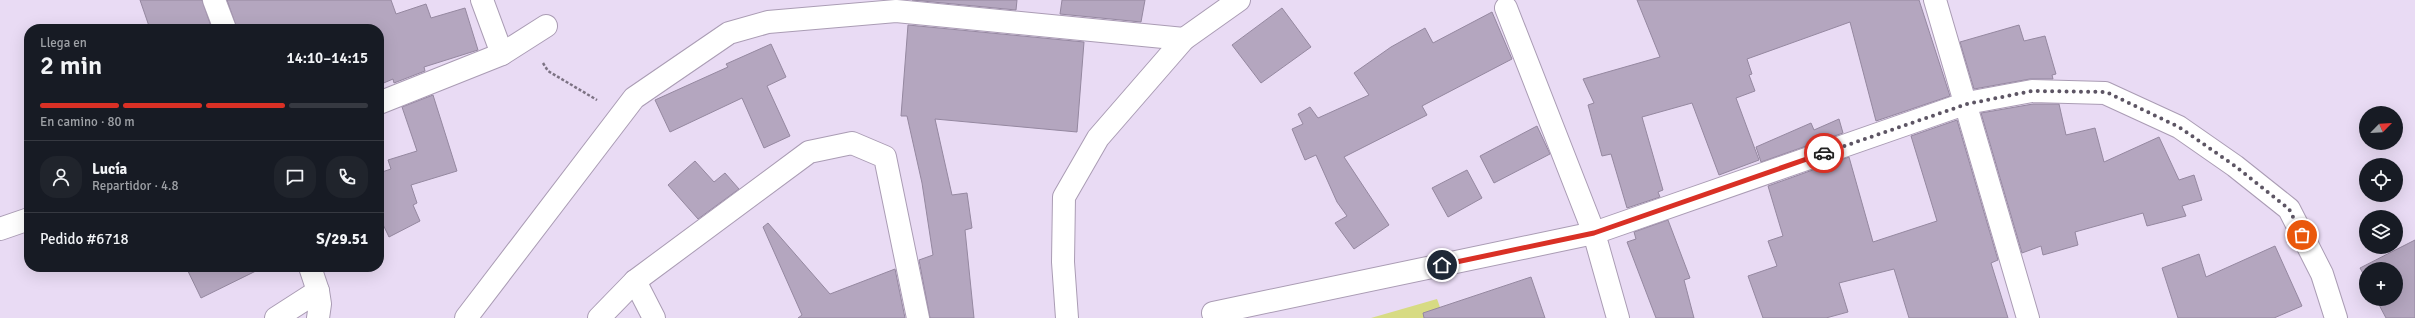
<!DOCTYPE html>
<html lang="es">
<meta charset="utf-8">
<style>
:root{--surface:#171b24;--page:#20242c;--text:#f1f3f6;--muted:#9ea1a6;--line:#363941;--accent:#d93025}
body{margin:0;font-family:Signika,sans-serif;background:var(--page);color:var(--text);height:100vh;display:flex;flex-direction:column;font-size:15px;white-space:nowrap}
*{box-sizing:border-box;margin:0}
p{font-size:13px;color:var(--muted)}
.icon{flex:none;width:22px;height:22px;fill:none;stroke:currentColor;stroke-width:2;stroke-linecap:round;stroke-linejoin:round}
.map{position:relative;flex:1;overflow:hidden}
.sheet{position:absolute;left:24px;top:24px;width:360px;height:248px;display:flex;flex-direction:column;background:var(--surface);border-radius:16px;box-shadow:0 4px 16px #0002}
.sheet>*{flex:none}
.needle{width:26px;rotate:66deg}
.fabs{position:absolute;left:2359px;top:106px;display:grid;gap:8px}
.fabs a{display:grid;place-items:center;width:44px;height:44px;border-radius:50%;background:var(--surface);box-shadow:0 4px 16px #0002;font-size:20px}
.pin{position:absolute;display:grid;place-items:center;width:34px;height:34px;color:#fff;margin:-17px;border:2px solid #fff;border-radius:50%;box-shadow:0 1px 4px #0007}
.courier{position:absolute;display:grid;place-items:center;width:40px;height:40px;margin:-20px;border:3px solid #d93025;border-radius:50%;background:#fff;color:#222;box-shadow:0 1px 5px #0007}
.overview em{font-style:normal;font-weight:600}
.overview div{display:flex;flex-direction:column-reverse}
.overview{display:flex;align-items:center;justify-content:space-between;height:68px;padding:0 16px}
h1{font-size:26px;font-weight:600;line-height:30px}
.bar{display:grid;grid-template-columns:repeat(4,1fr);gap:6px 4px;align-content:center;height:48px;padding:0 16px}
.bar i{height:5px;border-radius:3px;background:var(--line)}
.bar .active{background:var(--accent)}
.bar p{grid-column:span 4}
.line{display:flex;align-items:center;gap:10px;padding:0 16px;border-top:1px solid var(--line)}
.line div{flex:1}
.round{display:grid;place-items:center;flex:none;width:42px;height:42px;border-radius:16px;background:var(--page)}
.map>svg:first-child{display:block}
.green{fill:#d7db83}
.building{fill:#b4a6bf;stroke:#9588a0}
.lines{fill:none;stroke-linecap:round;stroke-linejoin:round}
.minor-casing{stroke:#aa9cb4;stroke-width:24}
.path{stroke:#7c7283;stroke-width:2.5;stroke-dasharray:3 2;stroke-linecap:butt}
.minor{stroke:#fff;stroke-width:22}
.done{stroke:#5d5564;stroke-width:4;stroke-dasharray:0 7.2}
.route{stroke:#d93025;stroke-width:5}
</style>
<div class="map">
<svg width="2415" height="318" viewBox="0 0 2415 318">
<rect width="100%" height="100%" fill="#e9dbf4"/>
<!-- green -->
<path class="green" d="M1437,299l7,19h-73z"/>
<!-- building -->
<g class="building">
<path d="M140,0h62l10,29h-62z"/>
<path d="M227,0h164l5,14 30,-10 5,14 34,-10 13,42 -54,17 1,4 -31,12 -1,-4 -14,6v-56h-142z"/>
<path d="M912,0h105l-1,10z"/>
<path d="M1062,0h83l-4,22 -81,-8z"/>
<path d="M1637,0h282l31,96 -74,25 -26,-99 -103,37 5,15 -3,1 6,16 -19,7 23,62 -40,15 -27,-72 -50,14 21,73 -5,2 2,5 -33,11 -16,-54 -9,2 -14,-51 6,-2 -11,-24 77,-22z"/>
<path d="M1282,8l29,39 -50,36 -29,-38z"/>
<path d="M1492,12l20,47 -90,47 5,9 -83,42 45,68 -35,24 -19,-26 12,-7 -10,-14 -21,-47 -11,5 -13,-31 11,-5 -5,-10 12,-7 8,11 51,-23 -15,-22 37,-26 34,-19 8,15z"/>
<path d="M908,25l176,17 -7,90 -142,-13 17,76 15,-2 5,35 -7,2 9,88h-44l-11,-58 14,-5 -11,-72 -15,-67h-6z"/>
<path d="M2019,25l5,16 21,-5 11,38 -4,1 1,4h-23l-56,10 -14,-47z"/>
<path d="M771,44l15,33 -19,9 23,50 -26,12 -22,-50 -72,34 -15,-32 73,-33 -2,-3z"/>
<path d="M433,95l24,76 -46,14 6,18 -4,2 7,16 -31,16 -10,-21v-43l12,-4 -3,-9 29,-9 -15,-44z"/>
<path d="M2033,104h26l7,31 29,-7 9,34 55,-25 20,43 15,-5 8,25 -20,6 4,10 -39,10 -4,-13 -68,19 3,13 -35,10 -2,-9 -19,7 -41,-140z"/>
<path d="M1839,119l4,14 -82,29 -5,-15 55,-24 3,7z"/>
<path d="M1957,120l41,140 -7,3 17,55h-99l-15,-49 -55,14 9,29 -22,6h-63l-15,-42 29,-10 -9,-25 15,-5 -15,-50 81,-29 24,85 64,-21 -26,-85z"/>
<path d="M1537,126l13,28 -56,29 -14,-27z"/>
<path d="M695,161l19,21 11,-9 14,16 -41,30 -30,-34z"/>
<path d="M1467,170l15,28 -34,19 -16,-29z"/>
<path d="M1668,220l22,58 -6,2 10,38h-38l-29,-76 9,-3 -2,-7z"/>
<path d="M768,223l62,71 65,-25 10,49h-107l4,-3 -39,-88z"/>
<path d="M2415,240v78h-29l-10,-19h20v-30h-30v10l-6,-11z"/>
<path d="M2275,246l27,60 -28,12h-96l-16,-50 37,-14 7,23z"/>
<path d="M186,267h78l-63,31z"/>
<path d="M1531,277l14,41h-121l-1,-5z"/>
</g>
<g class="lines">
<!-- minor casing -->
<g class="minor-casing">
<g id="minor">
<path d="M214,0l11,29"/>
<path d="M482,0l20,54"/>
<path d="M1935,0l93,318"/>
<path d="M379,103l123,-49 44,-28"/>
<path d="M0,229l29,-10"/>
<path d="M310,267l8,24"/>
<path d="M635,281l19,37"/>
<path d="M1213,313l381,-80 -88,-225"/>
<path d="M276,318l42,-27 2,13 -2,14"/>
<path d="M466,318l168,-220 95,-65 39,-11 128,-11 288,28"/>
<path d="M599,318l36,-37 174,-129 43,-9 33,14 33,161"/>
<path d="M1067,318l-4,-56 1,-65 34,-59 86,-99 55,-39"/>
<path d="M1618,318l-24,-85 373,-130 65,-12 73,2 74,34 56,39 54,43 33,65 14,44"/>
</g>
</g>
<!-- path -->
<path class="path" d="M543,63l5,8 49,29"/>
<!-- minor -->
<use href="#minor" class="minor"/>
</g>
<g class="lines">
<!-- done -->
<path class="done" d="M1824,153l143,-49 65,-13 74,1 73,35 56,39 54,43 13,26"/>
<!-- route -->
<path class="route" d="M1442,265l152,-32 230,-80"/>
</g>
</svg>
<div class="fabs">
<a><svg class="needle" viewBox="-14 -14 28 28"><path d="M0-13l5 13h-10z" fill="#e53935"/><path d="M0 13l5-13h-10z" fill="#9ea1a6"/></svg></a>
<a><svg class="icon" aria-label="locate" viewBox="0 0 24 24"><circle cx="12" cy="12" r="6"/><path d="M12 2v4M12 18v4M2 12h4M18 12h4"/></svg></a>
<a><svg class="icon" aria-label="layers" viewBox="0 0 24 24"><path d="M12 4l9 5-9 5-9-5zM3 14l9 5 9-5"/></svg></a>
<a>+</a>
</div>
<div class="pin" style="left:2302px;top:235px;background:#ea580c"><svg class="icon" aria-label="bag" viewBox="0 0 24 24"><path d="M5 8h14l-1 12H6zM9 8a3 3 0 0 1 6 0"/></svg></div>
<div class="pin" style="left:1442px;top:265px;background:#1f2937"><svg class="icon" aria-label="home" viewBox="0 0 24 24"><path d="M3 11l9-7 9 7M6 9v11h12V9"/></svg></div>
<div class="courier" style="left:1824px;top:153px"><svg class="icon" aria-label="car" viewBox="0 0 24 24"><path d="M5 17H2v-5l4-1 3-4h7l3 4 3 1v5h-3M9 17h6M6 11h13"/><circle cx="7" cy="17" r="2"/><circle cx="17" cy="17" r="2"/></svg></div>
<section class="sheet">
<div class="overview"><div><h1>2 min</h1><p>Llega en</p></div><em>14:10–14:15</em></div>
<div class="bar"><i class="active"></i><i class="active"></i><i class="active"></i><i></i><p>En camino · 80 m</p></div>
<div class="line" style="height:72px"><a class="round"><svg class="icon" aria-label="person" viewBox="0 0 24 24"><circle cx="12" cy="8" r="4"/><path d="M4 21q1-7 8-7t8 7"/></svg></a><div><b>Lucía</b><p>Repartidor · 4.8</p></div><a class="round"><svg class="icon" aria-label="chat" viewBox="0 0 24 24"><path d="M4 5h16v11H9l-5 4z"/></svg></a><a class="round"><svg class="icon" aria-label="phone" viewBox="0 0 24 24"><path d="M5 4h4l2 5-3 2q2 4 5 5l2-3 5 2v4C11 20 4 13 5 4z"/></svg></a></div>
<div class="line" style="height:52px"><div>Pedido #6718</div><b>S/29.51</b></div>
</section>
</div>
